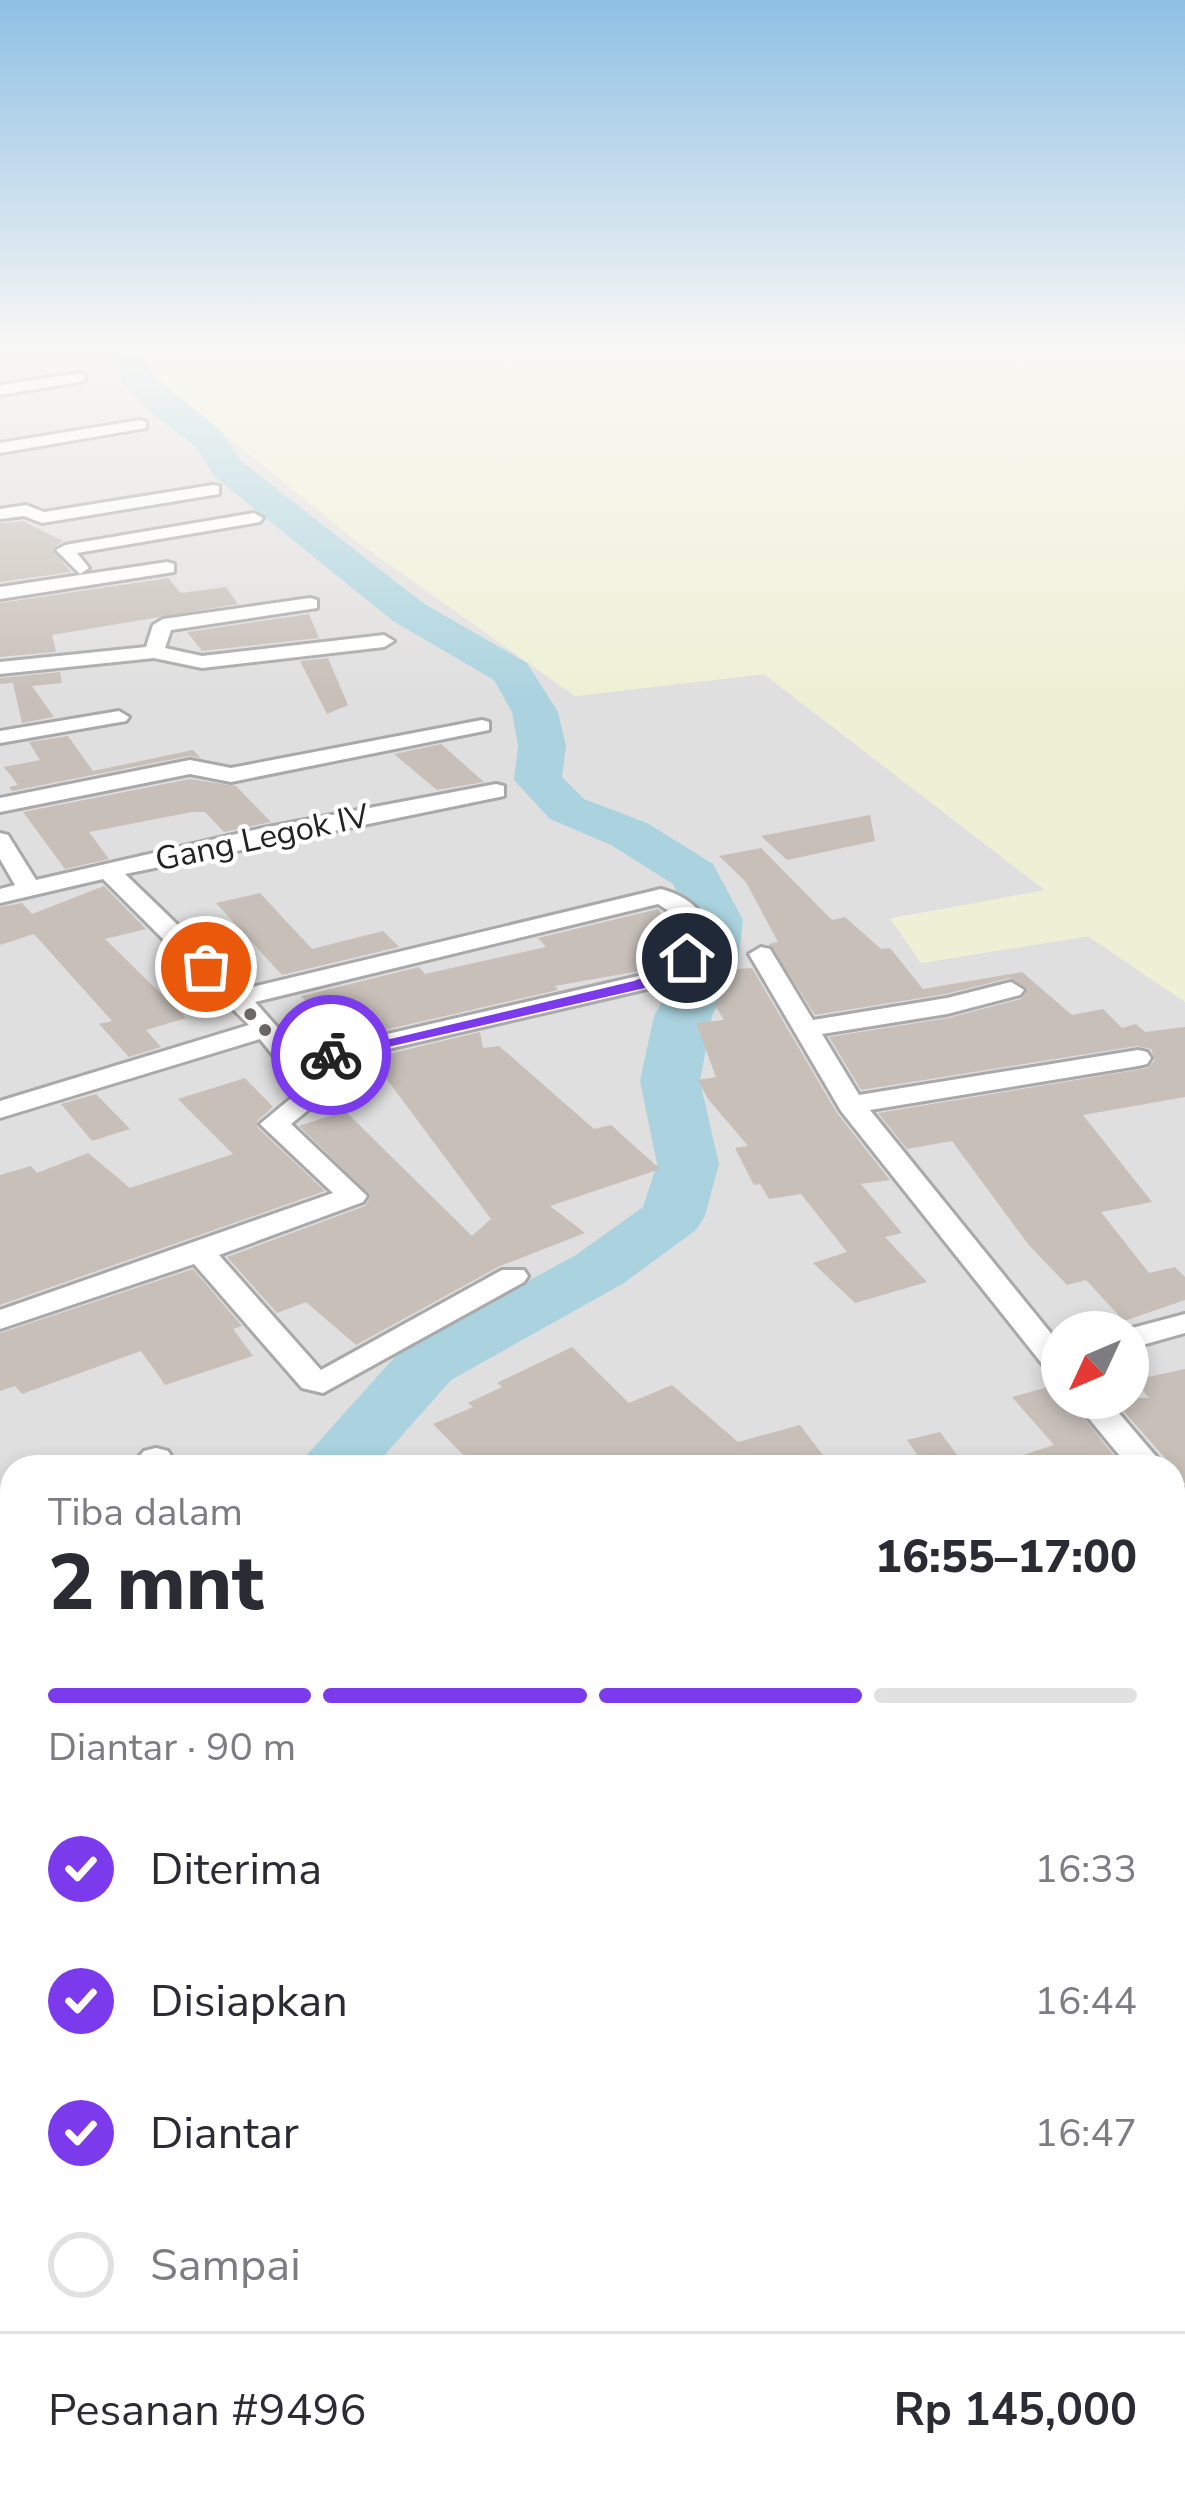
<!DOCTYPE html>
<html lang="id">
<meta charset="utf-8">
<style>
:root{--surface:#fff;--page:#f7f7f7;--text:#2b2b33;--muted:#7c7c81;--line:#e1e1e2;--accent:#7c3aed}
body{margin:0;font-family:"Nunito Sans",sans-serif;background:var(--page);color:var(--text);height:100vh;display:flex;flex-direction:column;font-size:45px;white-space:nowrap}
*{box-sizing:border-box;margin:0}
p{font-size:39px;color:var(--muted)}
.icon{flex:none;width:66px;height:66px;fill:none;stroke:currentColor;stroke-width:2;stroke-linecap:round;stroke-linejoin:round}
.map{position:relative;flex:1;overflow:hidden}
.panel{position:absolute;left:0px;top:1455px;width:1185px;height:1056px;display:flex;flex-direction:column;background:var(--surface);border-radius:36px 36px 0 0;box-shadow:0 6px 18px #0003}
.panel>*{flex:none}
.needle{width:78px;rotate:226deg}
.controls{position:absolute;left:1041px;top:1311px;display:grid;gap:24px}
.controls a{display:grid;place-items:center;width:108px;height:108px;border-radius:50%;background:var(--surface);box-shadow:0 6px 18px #0003;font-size:60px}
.pin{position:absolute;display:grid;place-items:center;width:102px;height:102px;color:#fff;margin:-51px;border:6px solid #fff;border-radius:50%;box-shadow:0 3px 12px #0007}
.courier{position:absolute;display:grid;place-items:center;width:120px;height:120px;margin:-60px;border:9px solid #7c3aed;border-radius:50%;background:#fff;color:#222;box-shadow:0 3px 15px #0007}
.overview em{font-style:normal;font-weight:800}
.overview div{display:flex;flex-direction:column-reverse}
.overview{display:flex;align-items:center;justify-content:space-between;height:204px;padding:0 48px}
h1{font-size:78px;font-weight:800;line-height:90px}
.bar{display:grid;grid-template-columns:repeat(4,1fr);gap:18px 12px;align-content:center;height:144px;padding:0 48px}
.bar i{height:15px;border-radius:9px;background:var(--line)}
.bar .on{background:var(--accent)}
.bar p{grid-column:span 4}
.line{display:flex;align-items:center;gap:30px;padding:0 48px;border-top:3px solid var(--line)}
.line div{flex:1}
ol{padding:0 48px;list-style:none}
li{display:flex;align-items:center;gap:36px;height:132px}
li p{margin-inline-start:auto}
li .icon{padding:12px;border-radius:50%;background:var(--accent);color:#fff;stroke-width:4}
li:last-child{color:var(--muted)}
li i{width:66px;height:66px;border:6px solid var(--line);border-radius:50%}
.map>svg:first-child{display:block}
.residential{fill:#e0dfdf;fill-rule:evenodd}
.farmland{fill:#eef0d5}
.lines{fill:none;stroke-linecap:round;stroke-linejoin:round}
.river{fill:#aad3df;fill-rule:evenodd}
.building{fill:#c7bfb8}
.minor-casing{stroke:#a9a9a9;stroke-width:6}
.minor{fill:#fff;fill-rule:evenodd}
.route{fill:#7c3aed}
.done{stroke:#6b6a68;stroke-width:12;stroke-dasharray:0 21.6}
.labels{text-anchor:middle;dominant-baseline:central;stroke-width:9;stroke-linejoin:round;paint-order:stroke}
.far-street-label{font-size:33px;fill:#222;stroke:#fff}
</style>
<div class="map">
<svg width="1185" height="2511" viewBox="0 0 1185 2511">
<rect width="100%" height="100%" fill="#f2efe9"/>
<!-- residential -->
<path class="residential" d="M0,347h118l238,194 219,155 189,-22 282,217 -155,27 30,45 167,-27 97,66v1509h-1185zM1062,1332h66v66h-66zM12,1467h1161v1032h-1161z"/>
<!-- farmland -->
<path class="farmland" d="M118,347h1067v655l-97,-66 -167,27 -31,-44 155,-29 -281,-216 -189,22 -219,-155z"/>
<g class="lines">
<!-- river -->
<g class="river">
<path d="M102,347l39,1 12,28 68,55 20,30 182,142 104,60 31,49 8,34 -4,31 22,22 63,24 66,41 30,56 -5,46 -26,50 -12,65 19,83 -14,52 -9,14 -72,53 -173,97 -77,87h-78l105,-117 175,-95 67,-48 14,-43 -17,-83 14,-65 28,-50 7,-46 -16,-36 -62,-39 -61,-26 -36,-39 4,-34 -6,-34 -18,-32 -101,-59 -178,-144 -20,-31 -44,-33 -26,-27 -11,-27z"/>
<path d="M12,1783v81l-12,4v-81z"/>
<path d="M0,2002l12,4v139l-12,-4z"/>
<path d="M12,2275v106l-12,5v-106z"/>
</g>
</g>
<!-- building -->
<g class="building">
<path d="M23,521l40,20 -11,8 19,23 -71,10v-59z"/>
<path d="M168,578l13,15 45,-6 12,17 -186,31 4,17 -56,5v-54z"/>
<path d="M309,614l10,24 -117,13 -15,-19z"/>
<path d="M328,658l20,47 -21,9 -27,-53z"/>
<path d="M60,672l2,11 -30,3 22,31 -32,6 -9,-40 -13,1v-6z"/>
<path d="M68,736l25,35 100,-21 8,8 -12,-2 -177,35 -3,-4 9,-2 -14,-18 36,-7 -11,-18z"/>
<path d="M441,744l43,38 -47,8 -43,-36z"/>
<path d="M190,779l46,7 35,36 -47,10 -19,-20h-13l-103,20 20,27 -44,10 -42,-57z"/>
<path d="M870,815l5,26 -88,19 -26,-24z"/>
<path d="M761,848l71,72 13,-3 36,32 9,-1 33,41 99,-17 50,43 31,-6 19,19 14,-4 9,8 40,-5v70l-102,18 69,87 -51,10 48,61 26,-6 10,10v23l-61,21 -38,-41 -19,5 -39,-41 -76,-103 -45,8 -29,-36 270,-45 7,-8 -4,-11 -14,-3 -276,44 -32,-53 119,-19 73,-19 7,-10 -18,-11 -64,16 -131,21 -46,-71 9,-2 -32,-60 -27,-26z"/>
<path d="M104,886l42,43 -41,10 81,79 -40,12 15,17 -32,10 -30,-33 13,-3 -78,-87 -34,11v-38l22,-4 10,11z"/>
<path d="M260,893l52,56 71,-18 16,16 -117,28 -66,-72z"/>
<path d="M658,909l18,26 -10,19 -21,16 -90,16 3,4 -208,48 -21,-37 -19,5 -9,-10 118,-29 6,7 121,-27 -8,-9z"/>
<path d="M752,968l85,145 53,67 -29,4 41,49 -17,4 42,45 -72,21 -42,-40 34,-11 -46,-58 -32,5 -9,-15 -6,1 -19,-37 13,-2 -40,-47 -10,-19 18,-3 -20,-54 28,-3 -9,-15 21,-36z"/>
<path d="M480,1032l3,16 16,-2 95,83 17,-4 49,44 -110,37 35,27 -85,33 -144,79 -50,-43 -29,11 -50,-56 138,-51 6,-10 -72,-70 46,-15 127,125 19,-17 -120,-161z"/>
<path d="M245,1078l28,29 -16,14v6l68,64 -325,114v-130l31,-9 6,7 51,-20 42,35 103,-34 -55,-55z"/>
<path d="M96,1094l34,35 -38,12 -31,-37z"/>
<path d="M193,1269l49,57 -9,3 20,27 -88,29 -24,-34 -119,43 -7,-8 -15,5v-58z"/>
<path d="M572,1347l57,56 43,-18 66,57 62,-17 32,42h-357l-42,-43 40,-17 -5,-4 34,-16 -5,-4z"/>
<path d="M1185,1369v114l-12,-4v-12l-61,-69h37l-15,-18z"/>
<path d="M1062,1383v15h6l55,69h-115l-1,-7 47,-15 -42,-48z"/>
<path d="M940,1432l26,35h-40l-19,-27z"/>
</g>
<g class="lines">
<!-- minor casing -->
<g class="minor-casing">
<g id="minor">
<path d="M80,373l5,2v6l-85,14v-10z"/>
<path d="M140,420l6,2v6l-146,25v-10z"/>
<path d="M213,485l6,1v8l-177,29 -18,-7 -24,3v-10l26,-4 18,7z"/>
<path d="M254,513l9,5 -3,4 -183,31 12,15 -9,6 -24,-24 9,-5z"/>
<path d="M167,562l7,2v8l-174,27v-12z"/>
<path d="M310,598l7,2v8l-146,22 -6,18 37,8 182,-21 10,6 -10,6 -182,21 -48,-10 -154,16v-12l146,-15 7,-22 10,-6z"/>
<path d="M119,711l10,6 -3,4 -126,22v-12z"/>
<path d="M482,720l7,2v8l-258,52 -41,-8 -190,38v-14l190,-38 41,8z"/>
<path d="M496,784l8,2v10l-379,78 119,115 417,-100c65,18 52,68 3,96l-353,82 19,25 -39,32 76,72 -4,6 -144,53 102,115 181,-100h22l4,6 -4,6 -201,111 -21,-5 -108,-124 -194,65v-19l333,-117 -73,-69 41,-34 -41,-51 -260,79v-17l249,-76 -146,-146 -103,24v-14l15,-4 -15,-26v-26l8,2 28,45 227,-52zM658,904l20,13c11,28 -9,44 -31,57l-346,80 -46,-52z"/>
<path d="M761,947l9,2 43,71 134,-22 64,-16 13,8 -4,5 -73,19 -125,20 37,61 279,-45 9,2 4,6 -4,6 -9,2 -268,44 192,237v31l-11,-3 -210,-264 -92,-157z"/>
<path d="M1185,1314v19l-57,16v-17h-11z"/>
<path d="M1072,1398h34l59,69h-36z"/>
<path d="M156,1448l12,3 5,8 -5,8h-38l14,-16z"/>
<path d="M1173,1485l12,3v34l-12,-4z"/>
<path d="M12,1570v30l-12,3v-30z"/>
<path d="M12,1888v32l-12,2v-32z"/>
<path d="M1185,2130v40l-12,3v-40z"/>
<path d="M1173,2352l12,4v63l-12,-5z"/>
<path d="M12,2468v31h23l-5,12h-30v-38z"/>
<path d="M186,2499h51l5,12h-52z"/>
<path d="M630,2499h50l5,12h-52z"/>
<path d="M933,2499h52l5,12h-53z"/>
</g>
</g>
<!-- minor -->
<use href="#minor" class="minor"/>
</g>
<!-- sky -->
<linearGradient id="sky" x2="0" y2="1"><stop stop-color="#8fc0e4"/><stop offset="0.5" stop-color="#f9f8f5"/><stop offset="1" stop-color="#f9f8f5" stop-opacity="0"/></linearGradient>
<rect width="1185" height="698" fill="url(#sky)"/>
<!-- route -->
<path class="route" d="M681,955l14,3 -14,16 -36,14 -314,72 -8,-5 311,-74 36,-14z"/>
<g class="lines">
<!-- done -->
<path class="done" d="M206,967l90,96 35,-8"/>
</g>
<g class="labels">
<!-- far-street labels -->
<g class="far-street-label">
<text transform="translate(262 838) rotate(-12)">Gang Legok IV</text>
</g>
</g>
</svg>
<div class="controls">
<a><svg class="needle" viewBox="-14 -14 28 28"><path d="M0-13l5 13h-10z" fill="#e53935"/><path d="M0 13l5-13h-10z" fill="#7c7c81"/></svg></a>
</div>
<div class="pin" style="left:206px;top:967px;background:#ea580c"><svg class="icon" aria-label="bag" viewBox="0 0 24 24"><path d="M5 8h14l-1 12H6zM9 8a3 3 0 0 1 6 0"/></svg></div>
<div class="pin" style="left:687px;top:958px;background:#1f2937"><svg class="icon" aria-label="home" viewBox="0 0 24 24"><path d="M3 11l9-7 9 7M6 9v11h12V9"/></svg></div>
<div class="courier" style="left:331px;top:1055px"><svg class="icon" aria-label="bike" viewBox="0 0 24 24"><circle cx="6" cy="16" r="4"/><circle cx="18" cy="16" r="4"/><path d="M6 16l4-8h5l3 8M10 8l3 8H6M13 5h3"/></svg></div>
<section class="panel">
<div class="overview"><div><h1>2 mnt</h1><p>Tiba dalam</p></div><em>16:55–17:00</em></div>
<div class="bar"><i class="on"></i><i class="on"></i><i class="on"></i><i></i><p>Diantar · 90 m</p></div>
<ol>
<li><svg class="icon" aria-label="check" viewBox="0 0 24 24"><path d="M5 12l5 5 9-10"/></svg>Diterima<p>16:33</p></li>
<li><svg class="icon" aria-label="check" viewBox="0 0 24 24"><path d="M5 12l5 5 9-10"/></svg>Disiapkan<p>16:44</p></li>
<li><svg class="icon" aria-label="check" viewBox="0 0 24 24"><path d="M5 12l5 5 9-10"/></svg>Diantar<p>16:47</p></li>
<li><i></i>Sampai</li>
</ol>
<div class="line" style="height:156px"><div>Pesanan #9496</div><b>Rp 145,000</b></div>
</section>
</div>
